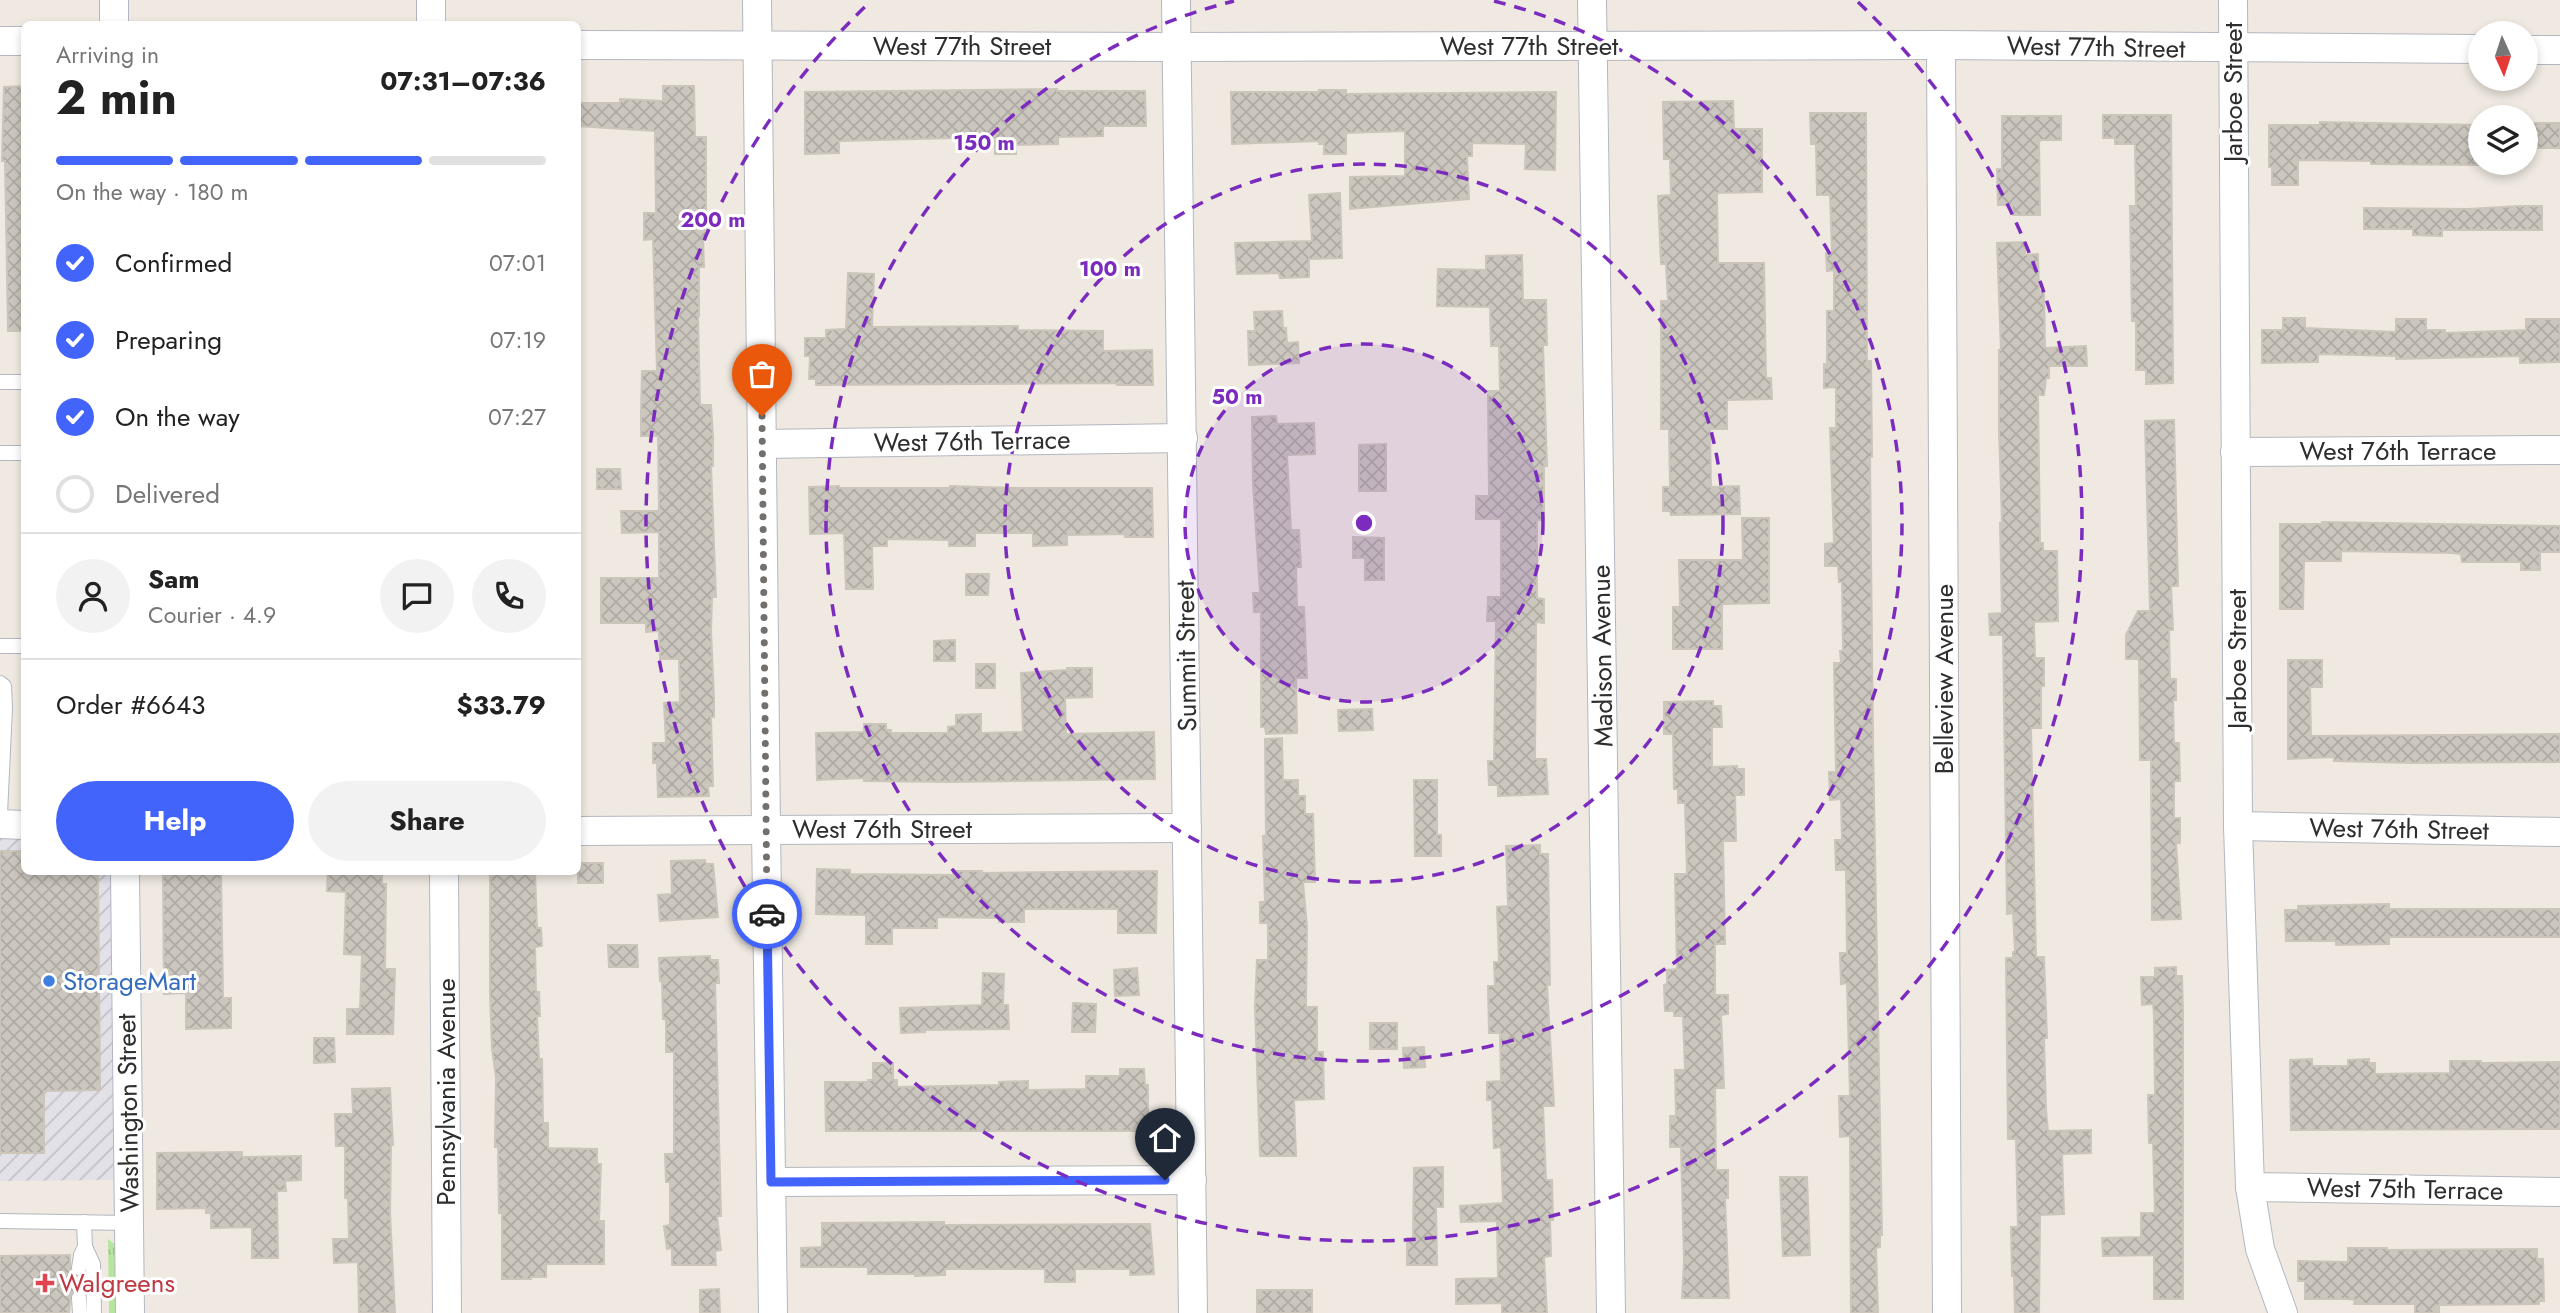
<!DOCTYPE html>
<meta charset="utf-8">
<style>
:root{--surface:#fff;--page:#f2f2f2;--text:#222;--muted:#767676;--line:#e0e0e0;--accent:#4264fb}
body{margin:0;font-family:Jost,sans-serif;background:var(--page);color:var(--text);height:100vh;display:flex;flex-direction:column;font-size:26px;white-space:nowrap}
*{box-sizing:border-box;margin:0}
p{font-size:23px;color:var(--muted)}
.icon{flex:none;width:38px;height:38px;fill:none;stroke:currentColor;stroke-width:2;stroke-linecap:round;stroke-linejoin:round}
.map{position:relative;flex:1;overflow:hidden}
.details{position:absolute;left:21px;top:21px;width:560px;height:854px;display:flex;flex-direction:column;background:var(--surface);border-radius:10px;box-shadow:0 4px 10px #0003}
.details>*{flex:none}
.needle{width:46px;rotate:177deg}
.tools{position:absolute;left:2468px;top:21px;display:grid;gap:14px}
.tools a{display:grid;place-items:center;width:70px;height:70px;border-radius:50%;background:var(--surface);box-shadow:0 4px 10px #0003;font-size:35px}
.pin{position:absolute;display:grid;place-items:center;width:60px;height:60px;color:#fff;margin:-72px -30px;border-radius:50% 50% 50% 0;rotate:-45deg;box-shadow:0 0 7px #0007}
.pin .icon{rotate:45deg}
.courier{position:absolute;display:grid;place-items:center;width:70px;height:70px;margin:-35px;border:5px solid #4264fb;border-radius:50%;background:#fff;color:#222;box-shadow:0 2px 9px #0007}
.overview em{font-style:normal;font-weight:700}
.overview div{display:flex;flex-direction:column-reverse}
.overview{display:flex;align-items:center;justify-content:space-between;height:119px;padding:0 35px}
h1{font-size:46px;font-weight:700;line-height:52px}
.bar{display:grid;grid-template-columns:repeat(4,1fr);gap:10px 7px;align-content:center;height:84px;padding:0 35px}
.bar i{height:9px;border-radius:5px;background:var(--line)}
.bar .active{background:var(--accent)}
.bar p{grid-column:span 4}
.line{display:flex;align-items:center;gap:18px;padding:0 35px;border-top:2px solid var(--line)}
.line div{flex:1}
.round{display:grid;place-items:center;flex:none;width:74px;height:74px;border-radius:37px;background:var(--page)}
ol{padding:0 35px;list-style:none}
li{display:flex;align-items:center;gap:21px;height:77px}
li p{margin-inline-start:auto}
li .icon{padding:7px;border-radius:50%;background:var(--accent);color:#fff;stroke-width:4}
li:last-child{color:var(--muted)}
li i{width:38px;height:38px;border:4px solid var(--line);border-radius:50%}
.cta{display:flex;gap:14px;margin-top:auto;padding:14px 35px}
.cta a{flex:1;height:80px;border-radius:42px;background:var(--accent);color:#fff;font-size:28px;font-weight:700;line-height:80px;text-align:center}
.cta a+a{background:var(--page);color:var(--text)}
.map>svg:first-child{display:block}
.industrial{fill:url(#industrial-furrows)}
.grass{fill:url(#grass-tufts)}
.building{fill:url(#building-cross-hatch);stroke:#cbc5ba;stroke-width:2}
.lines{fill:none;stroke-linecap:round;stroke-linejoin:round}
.service-casing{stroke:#b4b7c1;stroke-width:16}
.minor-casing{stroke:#b4b7c1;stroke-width:30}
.service{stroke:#fff;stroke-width:14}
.minor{stroke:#fff;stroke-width:28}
.done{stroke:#726f6d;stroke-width:7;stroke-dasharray:0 12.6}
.route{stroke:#4264fb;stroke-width:9}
.ring{fill:none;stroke:#7b2cbf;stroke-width:3.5;stroke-dasharray:12 9}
.shop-dot{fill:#3f7fe0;stroke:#fff;stroke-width:2.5}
.health-dot{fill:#e0444e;stroke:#fff;stroke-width:2.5}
.labels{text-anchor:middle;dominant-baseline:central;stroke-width:6;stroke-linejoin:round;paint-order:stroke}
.street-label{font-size:26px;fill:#2e2e2e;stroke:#fff}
.shop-label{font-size:26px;fill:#366cbe;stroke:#fff;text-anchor:start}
.health-label{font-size:26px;fill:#be3a42;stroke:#fff;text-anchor:start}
.centre{fill:#7b2cbf;stroke:#fff;stroke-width:3.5}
.ring-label{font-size:21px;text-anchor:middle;font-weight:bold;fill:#7b2cbf;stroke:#fff;stroke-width:6;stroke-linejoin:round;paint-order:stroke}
</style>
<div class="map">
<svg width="2560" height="1313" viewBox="0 0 2560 1313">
<defs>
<pattern id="industrial-furrows" width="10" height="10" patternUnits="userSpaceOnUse" patternTransform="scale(1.75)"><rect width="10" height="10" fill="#e3e1e8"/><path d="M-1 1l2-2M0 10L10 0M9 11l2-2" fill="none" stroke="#c3c1c7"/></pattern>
<pattern id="grass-tufts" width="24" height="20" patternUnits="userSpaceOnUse" patternTransform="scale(1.75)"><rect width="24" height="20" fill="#b6e59e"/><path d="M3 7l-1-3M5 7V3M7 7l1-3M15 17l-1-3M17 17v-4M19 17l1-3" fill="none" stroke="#9dc588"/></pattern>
<pattern id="building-cross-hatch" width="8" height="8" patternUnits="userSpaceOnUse" patternTransform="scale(1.75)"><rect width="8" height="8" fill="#cbc7bf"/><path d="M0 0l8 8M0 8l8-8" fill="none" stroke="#afaba4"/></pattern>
</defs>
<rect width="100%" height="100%" fill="#efe9e1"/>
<!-- industrial -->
<path class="industrial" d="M0,837l24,1v34h88l2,308 -114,1z"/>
<!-- grass -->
<path class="grass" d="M108,1239l8,6 1,68h-8z"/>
<!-- building -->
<g class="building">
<path d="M24,86v245h-16l-3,-170h-3l2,-74z"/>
<path d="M663,86h31l1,51h11v102h-3l1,28h-5v49h-1l2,89h11l2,32v29h-2l5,131h-4l-1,34 3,67v19h-3l2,69h-5l1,10 -51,1 -1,-34h-4v-20h13l-2,-40 16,-1 -1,-43h-19l-1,-28 -13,1v-9h-45v-45h58v-46l-37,1 -1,-22h38l-1,-75h-17v-24l1,-41h15l-4,-132 -9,1v-27h12l-1,-82 -77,-5v-23h42v-4l43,2z"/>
<path d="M1057,89v2h88l1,35h-43v10l-45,1v7l-42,1v9h-21v-17l-156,4v12l-34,1v-62z"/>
<path d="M1319,90h27v4l210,-2 -1,78 -30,-1 1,-25 -54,-1v13h-5l2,43 -119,10v-32l55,-1v-45l-59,2v21h-22v-10h-5v-3l-87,3 -1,-52h88z"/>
<path d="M1733,101l1,28h28v63l-45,1 1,70h46l2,115h5l1,21 -45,1v29h-17l1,58 28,-1 1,28 -69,1 -1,-4h-7v-24h7l-1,-58h-8v-128h7l-2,-37h-5l-3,-68 13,-1 -1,-36h-6l-1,-57z"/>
<path d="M1810,113h56l1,248h4l1,96h-2l3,286 9,492h-2v12l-4,1 2,65h-27l-1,-177 -10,1 -1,-41h11l-3,-113 -6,1 -1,-31h7l-1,-83h-10l-1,-30h7l-1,-41 -11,1 -1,-28h7l-2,-109h7l-1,-12h3l-1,-69h-3l-1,-16h-13v-22l9,-1 -4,-115h6v-41l-12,1v-24h3v-53h7v-41l-7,1 -1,-18 6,-1 -2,-57h-13l-1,-51h-5z"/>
<path d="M2103,115h68l2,268 -27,1v-14h-10v-49h-4l-2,-115h6l-1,-62h-20v-6h-12z"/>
<path d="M2002,116h59v24h-20l-2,2 1,73h-27l-1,-10h-14l-1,-36h5z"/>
<path d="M2320,122l160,3v40l-109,-1v-3l-73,-1v25h-26v-18h-3v-42h51z"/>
<path d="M2525,123h35v25h-34z"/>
<path d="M1340,193l2,65 -33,1v18l-29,1 -1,-5 -42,1 -2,-31 77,-2 -3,-46z"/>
<path d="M2520,206h22v24h-100v6l-29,-1v-6h-49v-21l104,1z"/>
<path d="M2025,242v13l13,-1 1,37h5l1,57 41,-2 1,20h-38v12h-3l-2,17h-6l2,148h3v8h14l1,70 -24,1 1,36h9v28h-3v42h-10l5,229h8l3,81h-3l2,72 2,21 43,-1v23l-29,1 2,60 -24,1 -1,98h-24l-1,-37h-2l-1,-49h7l-2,-88h-8l-2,-181h7v-6h2l-2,-39 -6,1 -4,-279h-13l-1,-21 13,-1 -2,-90h2l-3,-94v-79h2l-4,-107z"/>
<path d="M1522,255l1,45h23l1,45h-4l4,121h-3v54h-7v78l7,1v24l-8,-1 -1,137h11l2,35 -50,2v-11h-9l-1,-24h6l2,-140h-9l1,-24h13v-78h-25v-23h13l-1,-105h12l-1,-45h-8l-1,-39 -53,-1 1,-37 48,1v-14z"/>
<path d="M848,273l26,1 -2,53 146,-1v4l85,1v20l49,-1 1,35h-36v-2l-301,2v-6h-7l1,-23h-5v-18h21v-8l20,-1z"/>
<path d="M1282,311l1,17h3l1,15 11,-1 1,21 -50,2 -1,-34h7l-1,-19z"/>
<path d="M2283,318h22v10l91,4v-13h30v11h19v3l81,-3v-11h34v43l-40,1v-7l-124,3v-3l-78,-2v8l-56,1v-33h21z"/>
<path d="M1276,416l1,8 37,-1 1,31 -28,1 4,75h8l2,37h-5l1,40h7l3,71h-11l1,55 -31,1 -1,-7h-4v-115h-7l-1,-19h7l-7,-109 -1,-67z"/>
<path d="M2174,420l4,166h-7l2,44h-4l1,49h6v21h-3l1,43h5l1,38h-6v37h6v25h-4l5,76 -29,1 -1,-160h-11l-1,-101h-13v-24l12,-24h12l-5,-190z"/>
<path d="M1386,444v47h-27v-46z"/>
<path d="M597,469h23l1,20h-24z"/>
<path d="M839,486v2h111v-2l70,2h132l1,49h-28v-3l-58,1v10l-34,1v-13h-58v13h-26v-6l-62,-1v7h-15l1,43h-27l-2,-56 -34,1 -1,-47z"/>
<path d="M1742,518h27v85l-47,1v45h-49v-42h7l-1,-47h64z"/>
<path d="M2322,522l238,4v26h-20v18h-19v-8h-59l-1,-8 -9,-1 -111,-2v10h-37l-1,48h-23v-85h42z"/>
<path d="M1353,537l31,1v42h-19v-22h-12z"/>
<path d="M966,574h23l-1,21h-22z"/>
<path d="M955,640v21h-21v-20z"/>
<path d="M2288,660h34v27h-12l1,49 249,-2v28l-147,1 -79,-2v-4l-46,2z"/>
<rect x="976" y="664" width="19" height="24"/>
<path d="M1067,668h25v29l-27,1 1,36 88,-2 1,47 -205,3 -86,-1v-3l-47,2 -1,-47 48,-1v-8h22v6h5v3h57v-6l8,-1v-11l25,-1v19l42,-1 -2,-59 46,-3z"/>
<path d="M1713,701v5h8l1,21h-10v40l25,-1v3h7v26h-9l1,46h-13l2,103h-10v51h13v19l-7,1 3,73h-9l1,82h12v28h-3l4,100h-47l2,-37 -3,-114h-11v-31h6l-1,-46h10l-2,-54h-9v-5h-9l-1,-26 3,-1v-14l10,-1 -2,-95h12l-2,-71h-7v-14h-4l-1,-55h-9v-32z"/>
<path d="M1372,709l1,21 -34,1 -1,-21z"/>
<path d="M1282,738l1,42h15v16h7v18h8l2,68h-12l4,45 -1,80h11v45h6l1,47 -30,1 2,56h-36l-5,-149 2,-47h11v-37h-8v-21h5l-2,-66h3l-1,-97z"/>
<path d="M1414,780h23v55h4v21h-26z"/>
<path d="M1540,845v9h8l2,131h-3l7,121h-11l3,74h6l1,40h-3l1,36 -7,1 3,56h-45v-10l-46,1v-25l42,-1 -1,-57 -36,1 -1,-16 43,-3 -2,-56 -7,1 -2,-48h-5v-18l14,-1 -1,-48h-11l-1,-47h7l-1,-24h5l-2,-55 11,-1 -2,-60z"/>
<path d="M0,851h24v21h74l2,218 -56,1v62h-44z"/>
<path d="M705,860l1,4h7l5,53 -58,4 -2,-26 14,-1 -1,-33z"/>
<rect x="578" y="863" width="25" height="20"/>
<path d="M817,869l33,1v4l103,1v-4h29v2l175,-2 -1,62h-38v-24h-94v13h-25v-4l-62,-1v11h-45v16h-26v-29l-50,-1z"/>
<path d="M163,872h58l2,126h8v30l-45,1v-36l-22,1z"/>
<path d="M328,872h54v12h4l-1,85h10l-2,65h-46v-25h13l2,-54 -18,-1 2,-62 -19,-1z"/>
<path d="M490,872h45l2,56h4l1,18 -7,1 1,45h3l1,24h-3l2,43h3l1,64h5v25l49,1v15h4l-2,57h5v43h-58v13h-15v2h-29v-66h-3l-1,-66h-3l1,-70 -4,-28 -2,-55z"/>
<path d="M2389,904v5h171v28h-171v7l-53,1v-4h-50l-1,-31h13v-4z"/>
<path d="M608,945h29l1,22h-29z"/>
<path d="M710,956v4h8l1,23h-4l6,233h-4l4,34 -6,1 1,14h-44v-17l-5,1 -3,-23 6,-1v-43h-4l-1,-28h9v-102h-8v-33h-3l-1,-38h-2l-1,-23z"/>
<path d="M2176,967v9h6l1,35v288h-29v-44l-51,1 -1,-18 39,-1v-24h14l-2,-70h-4l-1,-48h7l-1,-80 -1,-11 -11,1 -1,-28h14v-9z"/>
<path d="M1137,968l2,27 -24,1 -1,-26z"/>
<path d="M983,973l21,1 -1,31h5l1,24 -84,1v2l-24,1 -1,-25 82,-3z"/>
<path d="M1073,1003l23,1 -1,28h-23z"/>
<rect x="1370" y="1023" width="27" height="26"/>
<path d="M314,1038h20l1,24 -21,1z"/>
<path d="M1424,1047l1,20 -21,1 -1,-20z"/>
<path d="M2312,1059v7h36v-6l21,-1v4h6v11l75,-1v-12h31v2l79,-1v67l-269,1 -1,-70z"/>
<path d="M873,1063h20v17h4v7l102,-2v-3l29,-1v9l58,-1v-13h34v-7h24l1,16h3v46h-322l-1,-49h43v-2h5z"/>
<path d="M390,1088l3,57h-2l-1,68 5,100h-36l-1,-51 -24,1 -1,-24h16l-1,-41h-3v-52h-9l-1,-32h18l-1,-25z"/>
<path d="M242,1152v5l59,-1v24l-16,1 1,10h-9l1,67h-26v-31l-41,1v-15h-5v-5l-49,1v-56z"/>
<path d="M1443,1167v40h-7l1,58h-30v-27h6l1,-70z"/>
<path d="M1780,1177h27l3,78 -27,1z"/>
<path d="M944,1222v3l206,-1 4,50 -24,1v-6h-55v13h-30v-13h-100v6l-30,1v-2h-47v-7h-67v-19l21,-1v-24z"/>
<path d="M2348,1248h39v2l150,-1v10h6l1,42h-5v3l-100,1v8h-24v-9h-61l1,-4 -7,-1h-43v-18h-7v-20l50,1z"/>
<path d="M70,1255v17l7,5 7,-1v14l-6,-1 -7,4 -2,20h-69v-57z"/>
<path d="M719,1289l1,24h-20v-23z"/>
<rect x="1257" y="1290" width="55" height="23"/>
</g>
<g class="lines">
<!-- service casing -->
<g class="service-casing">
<g id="service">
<path d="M0,382h24"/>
<path d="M0,453h24"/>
<path d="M0,646h24"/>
<path d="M0,683l4,3 1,22 -5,106"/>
<path d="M0,1221l129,2"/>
<path d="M84,1222l1,25 8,17 1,49"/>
<path d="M79,1268l2,-13 4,-8"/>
<path d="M79,1298l1,15"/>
</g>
</g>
<!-- minor casing -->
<g class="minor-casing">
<g id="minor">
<path d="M114,0v24"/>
<path d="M431,0v24"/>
<path d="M757,0l9,830 7,483"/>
<path d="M1176,0l17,1313"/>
<path d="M1592,0l19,1313"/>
<path d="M2233,0l5,826 12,361 10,62 23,64"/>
<path d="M0,41h24"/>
<path d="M578,45l599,2 764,-2 539,4"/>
<path d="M1941,45l6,1268"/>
<path d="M2525,50h35"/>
<path d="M762,444l421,-6"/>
<path d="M2235,452l325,-2"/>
<path d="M0,824l24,1"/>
<path d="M2238,826l322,6"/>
<path d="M578,831l609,-3"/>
<path d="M125,872l5,441"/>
<path d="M444,872l3,441"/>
<path d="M771,1182l421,-2"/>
<path d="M2250,1187l310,5"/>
</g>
</g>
<!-- service -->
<use href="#service" class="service"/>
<!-- minor -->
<use href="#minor" class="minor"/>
</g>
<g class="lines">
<!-- done -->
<path class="done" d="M762,416l5,498"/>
<!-- route -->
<path class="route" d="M767,914l4,268 394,-2"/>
</g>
<!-- distance rings -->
<circle cx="1364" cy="523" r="179" fill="#7b2cbf" fill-opacity=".12"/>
<g class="ring">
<circle cx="1364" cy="523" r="179"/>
<circle cx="1364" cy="523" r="359"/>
<path d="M1494 1A538 538 0 1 1 1234 1"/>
<path d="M1858 2A718 718 0 1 1 870 2"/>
</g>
<!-- markers -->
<circle class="shop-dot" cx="49" cy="981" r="7"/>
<path class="health-dot" d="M41.5 1272.5h7v7h7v7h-7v7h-7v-7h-7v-7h7z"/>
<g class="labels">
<!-- street labels -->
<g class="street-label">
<text x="962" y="46">West 77th Street</text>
<text x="1529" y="46">West 77th Street</text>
<text transform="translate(2096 47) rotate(1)">West 77th Street</text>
<text transform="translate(2233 92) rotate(-90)">Jarboe Street</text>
<text transform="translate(972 441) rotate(-1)">West 76th Terrace</text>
<text x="2398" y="451">West 76th Terrace</text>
<text transform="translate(1186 656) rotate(-91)">Summit Street</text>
<text transform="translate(1602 656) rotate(-91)">Madison Avenue</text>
<text transform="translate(2237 659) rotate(-90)">Jarboe Street</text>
<text transform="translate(1944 679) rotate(-90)">Belleview Avenue</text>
<text x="882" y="829">West 76th Street</text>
<text transform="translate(2399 829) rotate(1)">West 76th Street</text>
<text transform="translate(446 1092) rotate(-90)">Pennsylvania Avenue</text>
<text transform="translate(128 1113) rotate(-91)">Washington Street</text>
<text transform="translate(2405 1189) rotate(1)">West 75th Terrace</text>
</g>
<!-- shop labels -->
<g class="shop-label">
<text x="63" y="981">StorageMart</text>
</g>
<!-- health labels -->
<g class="health-label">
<text x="59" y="1283">Walgreens</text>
</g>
</g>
<circle cx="1364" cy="523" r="10" class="centre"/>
<g class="ring-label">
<text x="984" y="150">150 m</text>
<text x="713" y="227">200 m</text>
<text x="1110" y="276">100 m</text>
<text x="1237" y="404">50 m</text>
</g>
</svg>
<div class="tools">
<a><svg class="needle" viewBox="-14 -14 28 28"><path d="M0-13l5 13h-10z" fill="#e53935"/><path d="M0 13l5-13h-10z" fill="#767676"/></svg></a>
<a><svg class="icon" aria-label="layers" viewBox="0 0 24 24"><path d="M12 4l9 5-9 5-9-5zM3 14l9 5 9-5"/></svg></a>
</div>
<div class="pin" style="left:762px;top:416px;background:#ea580c"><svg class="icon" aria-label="bag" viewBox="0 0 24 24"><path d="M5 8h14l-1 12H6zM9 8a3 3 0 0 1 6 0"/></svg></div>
<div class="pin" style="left:1165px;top:1180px;background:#1f2937"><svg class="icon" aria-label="home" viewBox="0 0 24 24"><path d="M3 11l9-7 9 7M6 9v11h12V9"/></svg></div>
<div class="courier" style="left:767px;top:914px"><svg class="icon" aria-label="car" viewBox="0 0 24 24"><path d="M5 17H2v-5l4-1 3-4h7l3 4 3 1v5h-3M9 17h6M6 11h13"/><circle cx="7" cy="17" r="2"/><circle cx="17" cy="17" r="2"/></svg></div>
<section class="details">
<div class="overview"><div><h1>2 min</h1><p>Arriving in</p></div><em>07:31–07:36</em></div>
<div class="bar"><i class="active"></i><i class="active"></i><i class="active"></i><i></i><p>On the way · 180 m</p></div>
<ol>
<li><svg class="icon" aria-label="check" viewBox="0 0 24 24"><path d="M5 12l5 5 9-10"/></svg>Confirmed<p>07:01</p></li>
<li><svg class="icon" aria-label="check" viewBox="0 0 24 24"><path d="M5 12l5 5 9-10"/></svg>Preparing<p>07:19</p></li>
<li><svg class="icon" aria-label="check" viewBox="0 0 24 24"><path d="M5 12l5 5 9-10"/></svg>On the way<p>07:27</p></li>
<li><i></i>Delivered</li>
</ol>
<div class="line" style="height:126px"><a class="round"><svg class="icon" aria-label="person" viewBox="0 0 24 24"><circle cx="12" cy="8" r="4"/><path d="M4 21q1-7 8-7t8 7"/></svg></a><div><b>Sam</b><p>Courier · 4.9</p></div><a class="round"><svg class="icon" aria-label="chat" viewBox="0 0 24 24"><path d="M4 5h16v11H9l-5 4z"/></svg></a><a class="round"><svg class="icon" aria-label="phone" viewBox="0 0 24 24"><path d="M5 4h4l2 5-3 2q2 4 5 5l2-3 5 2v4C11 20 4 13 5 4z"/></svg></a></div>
<div class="line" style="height:91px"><div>Order #6643</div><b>$33.79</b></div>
<div class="cta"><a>Help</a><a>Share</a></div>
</section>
</div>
